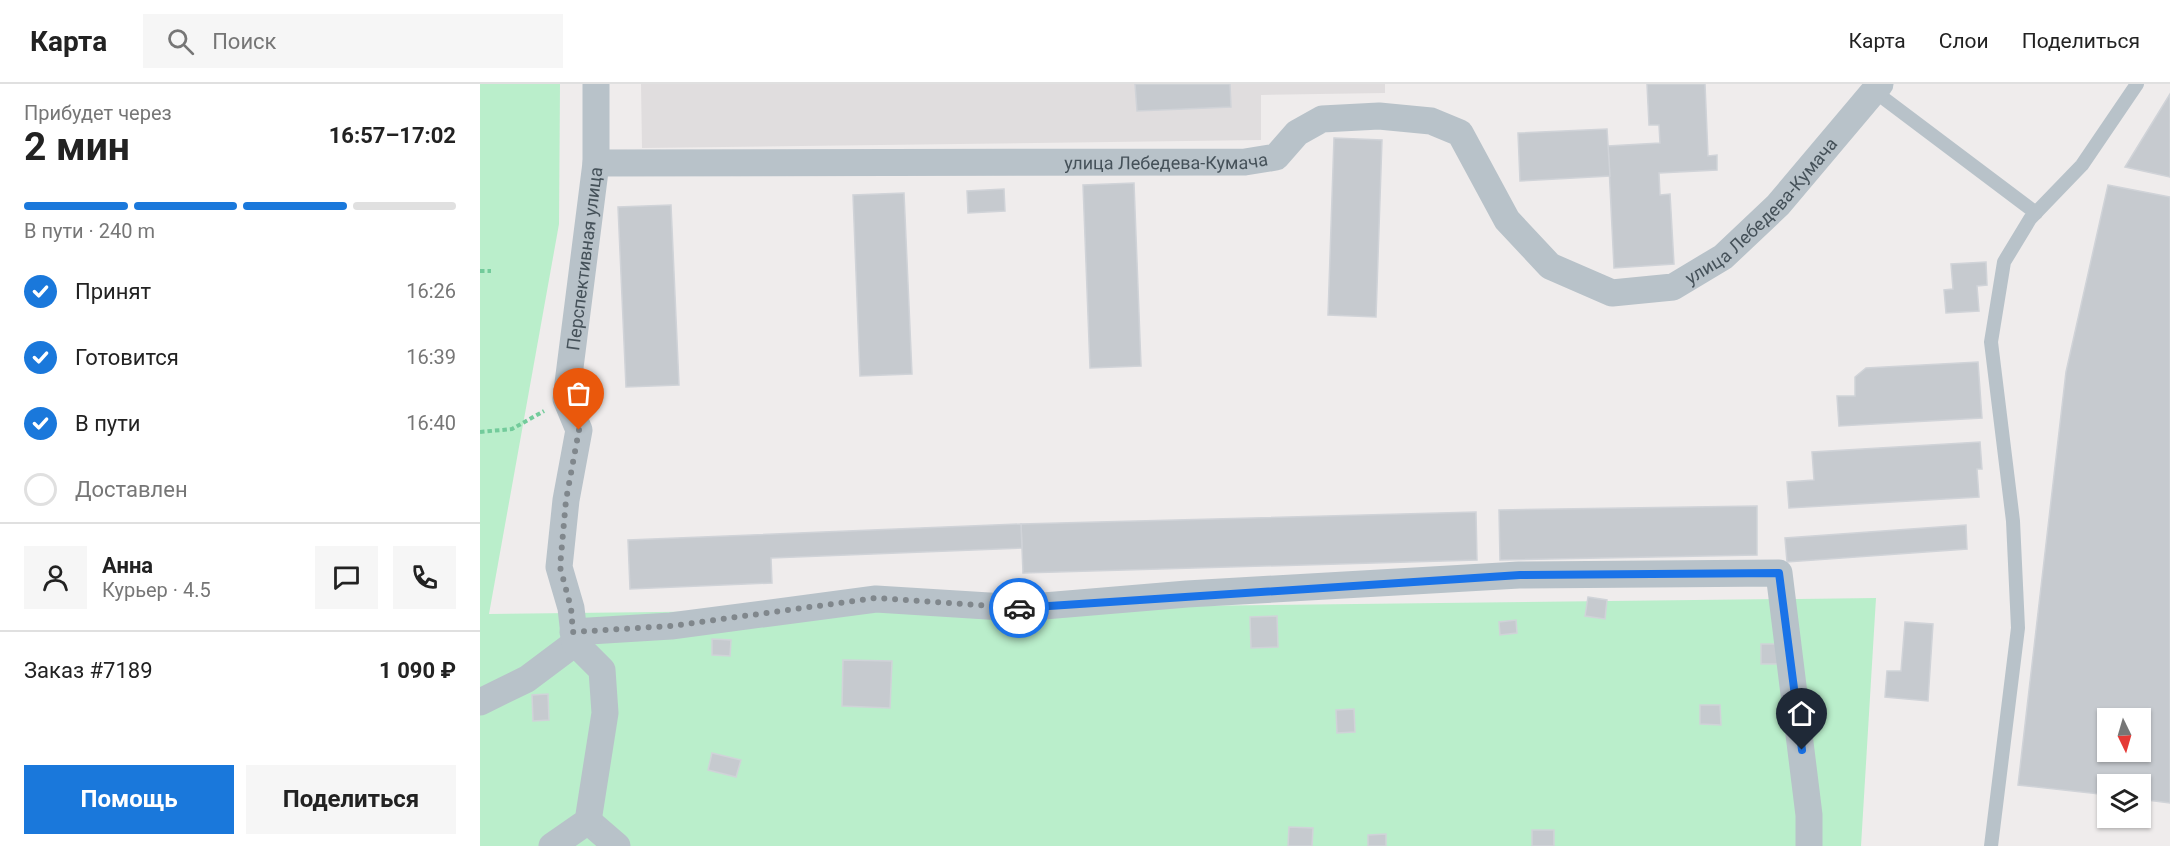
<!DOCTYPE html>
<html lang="ru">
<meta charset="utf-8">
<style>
:root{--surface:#fff;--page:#f6f6f6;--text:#222;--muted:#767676;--line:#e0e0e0;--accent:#1a78db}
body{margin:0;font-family:Roboto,sans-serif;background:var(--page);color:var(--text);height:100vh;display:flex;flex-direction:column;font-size:22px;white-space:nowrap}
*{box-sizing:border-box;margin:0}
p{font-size:20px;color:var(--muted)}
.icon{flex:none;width:33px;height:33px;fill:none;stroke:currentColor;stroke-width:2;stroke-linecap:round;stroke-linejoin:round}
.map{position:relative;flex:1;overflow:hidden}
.sheet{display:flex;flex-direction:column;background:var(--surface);width:480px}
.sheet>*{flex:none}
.needle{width:39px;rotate:175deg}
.fabs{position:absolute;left:1617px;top:624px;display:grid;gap:12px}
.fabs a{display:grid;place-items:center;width:54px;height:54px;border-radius:0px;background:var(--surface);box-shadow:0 2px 4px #0004;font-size:30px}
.pin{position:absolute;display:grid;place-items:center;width:51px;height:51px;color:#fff;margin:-62px -26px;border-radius:50% 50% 50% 0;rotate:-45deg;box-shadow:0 0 6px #0007}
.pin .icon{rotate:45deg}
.courier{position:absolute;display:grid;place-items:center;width:60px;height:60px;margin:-30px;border:4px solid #1a73e8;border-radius:50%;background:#fff;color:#222;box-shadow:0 2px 8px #0007}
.head em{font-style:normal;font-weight:700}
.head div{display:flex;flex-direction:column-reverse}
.head{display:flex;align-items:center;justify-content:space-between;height:102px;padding:0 24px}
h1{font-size:39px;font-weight:700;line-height:45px}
.bar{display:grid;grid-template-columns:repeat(4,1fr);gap:9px 6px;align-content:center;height:72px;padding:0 24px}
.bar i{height:8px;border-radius:4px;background:var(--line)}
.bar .selected{background:var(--accent)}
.bar p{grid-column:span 4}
.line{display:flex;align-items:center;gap:15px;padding:0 24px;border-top:2px solid var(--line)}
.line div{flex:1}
.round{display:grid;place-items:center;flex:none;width:63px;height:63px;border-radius:0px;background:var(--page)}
ol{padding:0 24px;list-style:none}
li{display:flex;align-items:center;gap:18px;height:66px}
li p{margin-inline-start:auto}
li .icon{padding:6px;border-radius:50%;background:var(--accent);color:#fff;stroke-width:4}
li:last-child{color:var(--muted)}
li i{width:33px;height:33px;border:3px solid var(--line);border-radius:50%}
.cta{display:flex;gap:12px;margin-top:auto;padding:12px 24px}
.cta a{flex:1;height:69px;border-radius:0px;background:var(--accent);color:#fff;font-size:24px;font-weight:700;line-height:69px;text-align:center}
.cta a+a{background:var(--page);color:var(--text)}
header{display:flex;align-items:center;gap:36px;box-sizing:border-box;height:84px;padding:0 30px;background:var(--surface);border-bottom:2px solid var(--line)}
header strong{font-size:28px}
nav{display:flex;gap:33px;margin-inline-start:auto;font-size:21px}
.search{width:420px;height:54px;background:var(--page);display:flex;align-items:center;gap:15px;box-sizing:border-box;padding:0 21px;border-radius:0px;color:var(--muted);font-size:22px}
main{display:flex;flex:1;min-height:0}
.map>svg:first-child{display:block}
.education{fill:#e0ddde}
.green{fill:#baeecb}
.building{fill:#c6cacf;stroke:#d0d3d8;stroke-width:1.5;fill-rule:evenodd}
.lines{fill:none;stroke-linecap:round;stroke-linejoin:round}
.path{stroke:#73cb9b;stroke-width:4;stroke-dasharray:4.5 3;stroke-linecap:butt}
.lane{stroke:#b8c2c9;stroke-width:14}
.street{stroke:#b8c2c9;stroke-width:27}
.done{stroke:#80878c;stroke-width:6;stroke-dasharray:0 10.8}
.route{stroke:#1a73e8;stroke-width:8}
.labels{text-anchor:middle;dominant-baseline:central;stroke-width:4.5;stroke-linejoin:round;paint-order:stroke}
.street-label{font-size:18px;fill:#455159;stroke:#fff}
</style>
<header>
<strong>Карта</strong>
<div class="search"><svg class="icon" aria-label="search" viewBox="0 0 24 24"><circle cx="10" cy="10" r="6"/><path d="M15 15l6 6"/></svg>Поиск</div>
<nav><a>Карта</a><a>Слои</a><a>Поделиться</a></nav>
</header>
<main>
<section class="sheet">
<div class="head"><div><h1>2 мин</h1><p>Прибудет через</p></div><em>16:57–17:02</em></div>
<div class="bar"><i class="selected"></i><i class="selected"></i><i class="selected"></i><i></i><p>В пути · 240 m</p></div>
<ol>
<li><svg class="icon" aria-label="check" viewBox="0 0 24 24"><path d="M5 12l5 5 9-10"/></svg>Принят<p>16:26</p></li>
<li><svg class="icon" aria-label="check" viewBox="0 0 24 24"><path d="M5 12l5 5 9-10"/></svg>Готовится<p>16:39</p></li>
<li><svg class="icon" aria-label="check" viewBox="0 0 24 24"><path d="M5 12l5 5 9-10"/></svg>В пути<p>16:40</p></li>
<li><i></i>Доставлен</li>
</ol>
<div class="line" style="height:108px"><a class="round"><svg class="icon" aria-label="person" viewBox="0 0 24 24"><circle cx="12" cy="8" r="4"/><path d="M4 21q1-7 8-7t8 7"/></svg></a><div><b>Анна</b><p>Курьер · 4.5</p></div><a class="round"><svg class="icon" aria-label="chat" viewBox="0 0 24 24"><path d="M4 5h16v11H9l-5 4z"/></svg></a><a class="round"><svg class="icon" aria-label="phone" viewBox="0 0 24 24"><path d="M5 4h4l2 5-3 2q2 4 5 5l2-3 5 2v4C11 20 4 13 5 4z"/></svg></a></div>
<div class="line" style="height:78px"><div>Заказ #7189</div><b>1 090 ₽</b></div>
<div class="cta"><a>Помощь</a><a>Поделиться</a></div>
</section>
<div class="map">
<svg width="1690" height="762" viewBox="0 0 1690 762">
<rect width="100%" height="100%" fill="#efecec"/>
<!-- education -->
<path class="education" d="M161,0h744v9l-124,2v45l-619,8z"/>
<!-- green -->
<path class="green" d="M0,0h80l-1,140 -70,390 1387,-16 -15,248h-1381z"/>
<!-- building -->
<g class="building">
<path d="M655,0h95l1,23 -94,4z"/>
<path d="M1167,0h58l3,72 9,-1v15l-58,3 1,22 10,-1 4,70 -60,4 -6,-122 52,-3 -1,-18h-10z"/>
<path d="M1690,10v83l-45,-10z"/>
<path d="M1127,45l3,47 -90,5 -2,-48z"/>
<path d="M854,54l48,2 -6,177 -48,-2z"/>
<path d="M654,99l7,183 -51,2 -7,-183z"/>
<path d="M1628,101l62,12v606l-30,-4v-15h-32v11l-90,-10 48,-413zM1628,634h32v34h-32z"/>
<path d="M524,105l1,22 -37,2 -1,-22z"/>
<path d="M424,109l8,181 -52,2 -7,-181z"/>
<path d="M191,121l8,180 -53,2 -8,-180z"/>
<path d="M1506,178l1,23 -10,1 2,25 -33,2 -2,-23 9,-1 -2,-25z"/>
<path d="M1498,278l4,56 -143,8 -2,-30h18v-19l11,-9z"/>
<path d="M1500,358l2,27h-5l2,28 -190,11 -2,-26 27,-2 -2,-28z"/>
<path d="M1277,422v49l-257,5 -1,-50z"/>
<path d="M996,428l1,48 -454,13 -2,-49z"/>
<path d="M541,440l1,24 -251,10 1,25 -142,6 -2,-49z"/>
<path d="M1486,441l1,24 -180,13 -2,-24z"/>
<path d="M1108,513l19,3 -2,19 -20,-3z"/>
<path d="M797,532l1,31 -27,1 -1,-31z"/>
<path d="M1036,536l1,13 -17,2 -1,-13z"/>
<path d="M1425,538l28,2 -5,77 -43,-4 2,-26h14z"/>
<path d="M232,555l19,1 -1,16 -18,-1z"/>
<rect x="1281" y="560" width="17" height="20"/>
<path d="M363,576l49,1 -2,47 -48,-2z"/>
<path d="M68,610l1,26 -16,1 -1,-26z"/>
<path d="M1220,621h20l1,20 -21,-1z"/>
<path d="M874,625l1,23 -18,1 -1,-23z"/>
<path d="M232,669l29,7 -5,17 -28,-7z"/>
<path d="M809,743l24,1 -1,18h-24z"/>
<rect x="1052" y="746" width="22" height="16"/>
<path d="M906,750v12h-18v-11z"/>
</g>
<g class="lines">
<!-- path -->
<g class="path">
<path d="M0,187h11"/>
<path d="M0,348l32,-3 32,-18"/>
</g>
<!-- lane -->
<g class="lane">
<path d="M1394,7l162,122"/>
<path d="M1511,762l27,-218 -5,-107 -22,-179 13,-80 26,-43 52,-54 55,-81"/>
</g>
<!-- street -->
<g class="street">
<path id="s1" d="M116,79l649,-1 31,-5 21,-24 25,-14 57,-3 52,5 29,12 47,87 43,46 62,27 61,-6 50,-30 55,-52 102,-121"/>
<path d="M93,548l98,-6 205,-27 144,9 167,-14 332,-19 260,-2 30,242v31"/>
<path d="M0,618l47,-23 48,-36"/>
<path d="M108,737l29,25"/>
<path id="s2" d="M72,762l36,-25 17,-108 -3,-43 -27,-27 -4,-35 -12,-41 7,-67 13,-70 -13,-31 30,-236v-79"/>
</g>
</g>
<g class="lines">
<!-- done -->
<path class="done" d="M99,346l-13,70 -6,67 11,41 2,24 98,-6 205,-28 143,10"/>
<!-- route -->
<path class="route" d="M539,524l501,-33 259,-2 23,177"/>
</g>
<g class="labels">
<!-- street labels -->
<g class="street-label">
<text stroke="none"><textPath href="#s1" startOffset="570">улица Лебедева-Кумача</textPath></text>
<text stroke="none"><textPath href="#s1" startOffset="1290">улица Лебедева-Кумача</textPath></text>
<text stroke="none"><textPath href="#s2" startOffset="626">Перспективная улица</textPath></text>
</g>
</g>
</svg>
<div class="fabs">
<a><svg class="needle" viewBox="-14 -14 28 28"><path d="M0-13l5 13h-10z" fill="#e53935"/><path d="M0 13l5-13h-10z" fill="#767676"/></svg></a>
<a><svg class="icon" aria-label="layers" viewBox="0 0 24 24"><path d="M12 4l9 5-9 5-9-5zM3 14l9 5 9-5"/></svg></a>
</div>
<div class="pin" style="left:99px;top:346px;background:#ea580c"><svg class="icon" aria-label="bag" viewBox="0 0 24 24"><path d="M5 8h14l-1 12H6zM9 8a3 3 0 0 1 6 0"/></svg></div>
<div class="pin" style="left:1322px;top:666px;background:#1f2937"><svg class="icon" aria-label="home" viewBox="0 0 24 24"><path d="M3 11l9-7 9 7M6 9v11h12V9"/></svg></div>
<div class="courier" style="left:539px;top:524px"><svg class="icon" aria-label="car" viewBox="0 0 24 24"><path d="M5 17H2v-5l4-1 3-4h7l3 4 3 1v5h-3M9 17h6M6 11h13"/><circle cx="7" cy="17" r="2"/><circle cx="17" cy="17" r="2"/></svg></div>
</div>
</main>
